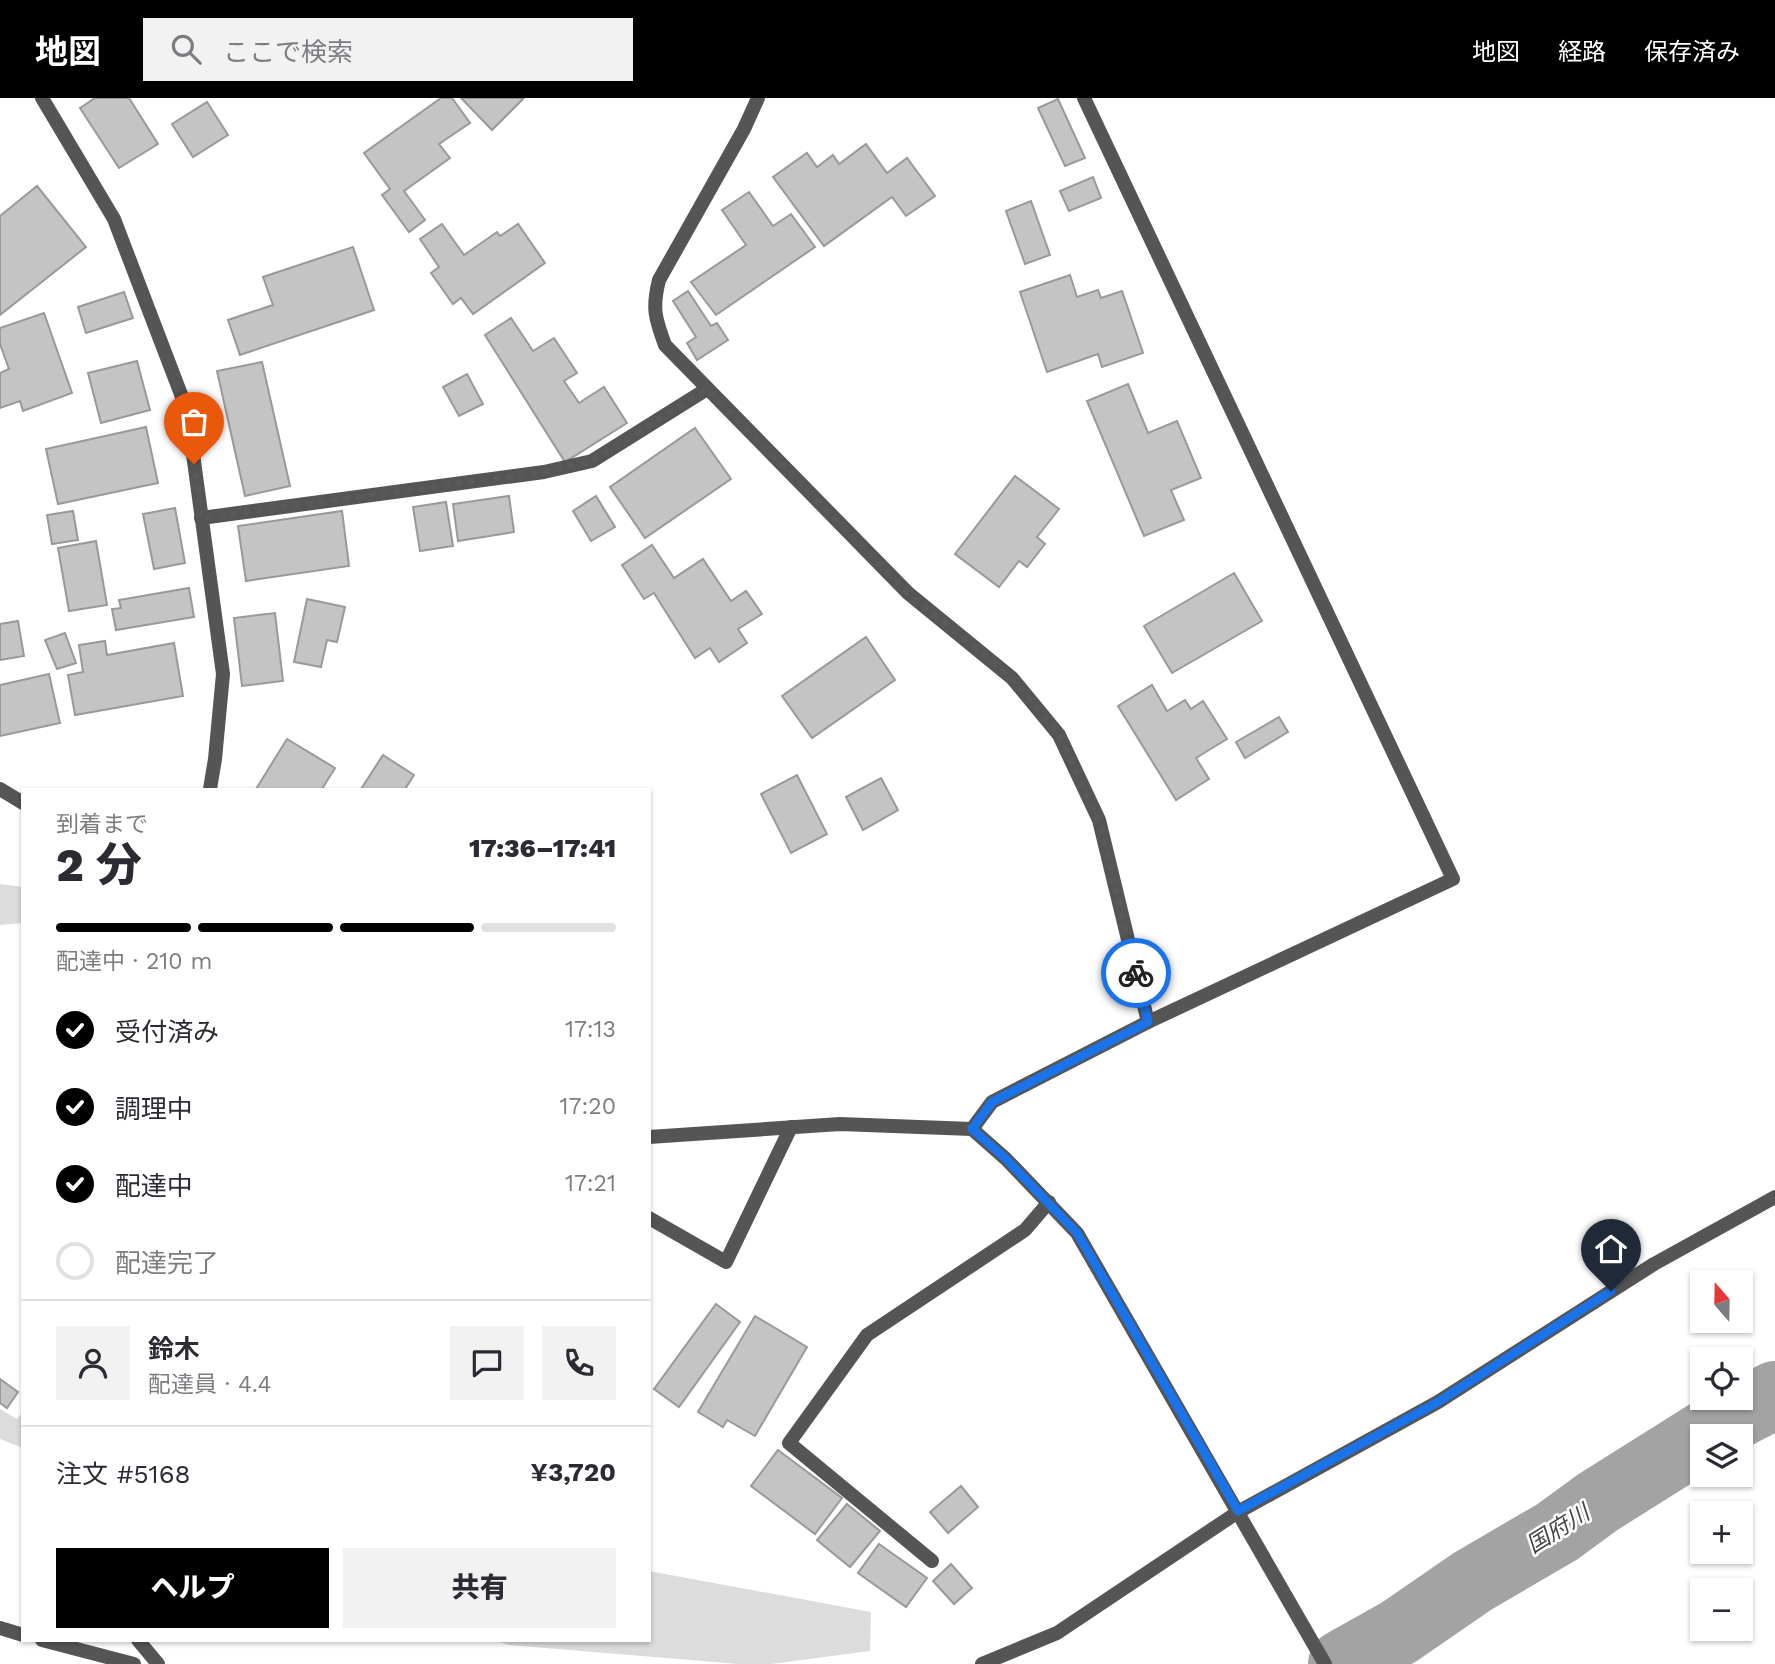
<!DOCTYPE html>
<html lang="ja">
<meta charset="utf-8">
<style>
:root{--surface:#fff;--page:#f2f2f3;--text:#2b2b33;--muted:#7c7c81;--line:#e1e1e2;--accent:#000}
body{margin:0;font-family:"Work Sans","Noto Sans JP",sans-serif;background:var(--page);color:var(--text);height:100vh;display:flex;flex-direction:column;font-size:26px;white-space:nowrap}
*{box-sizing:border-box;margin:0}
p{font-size:23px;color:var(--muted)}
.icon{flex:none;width:38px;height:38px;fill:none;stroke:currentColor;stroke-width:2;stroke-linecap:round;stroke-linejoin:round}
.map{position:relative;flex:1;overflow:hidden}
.side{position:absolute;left:21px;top:690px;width:630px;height:854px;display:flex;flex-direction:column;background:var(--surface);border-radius:0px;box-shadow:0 2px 5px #0004}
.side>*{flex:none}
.needle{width:46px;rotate:340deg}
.tools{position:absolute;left:1690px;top:1172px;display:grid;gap:14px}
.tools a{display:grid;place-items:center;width:63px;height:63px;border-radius:0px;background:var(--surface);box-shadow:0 2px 5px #0004;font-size:35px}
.pin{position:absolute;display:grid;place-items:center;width:60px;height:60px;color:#fff;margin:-72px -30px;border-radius:50% 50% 50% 0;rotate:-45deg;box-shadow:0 0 7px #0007}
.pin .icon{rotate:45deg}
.courier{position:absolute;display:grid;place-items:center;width:70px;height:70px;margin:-35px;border:5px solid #1a73e8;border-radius:50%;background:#fff;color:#222;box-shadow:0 2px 9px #0007}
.head em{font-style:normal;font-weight:800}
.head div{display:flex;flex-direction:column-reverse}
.head{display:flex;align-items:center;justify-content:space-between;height:119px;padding:0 35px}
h1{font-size:46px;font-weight:800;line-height:52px}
.bar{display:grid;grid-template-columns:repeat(4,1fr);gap:10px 7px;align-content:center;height:84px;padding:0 35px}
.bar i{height:9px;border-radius:5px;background:var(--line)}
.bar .on{background:var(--accent)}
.bar p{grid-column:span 4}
.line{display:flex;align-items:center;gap:18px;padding:0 35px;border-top:2px solid var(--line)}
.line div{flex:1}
.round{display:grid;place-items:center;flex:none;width:74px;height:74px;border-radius:0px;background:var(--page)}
ol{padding:0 35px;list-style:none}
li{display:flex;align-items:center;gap:21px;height:77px}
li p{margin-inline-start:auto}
li .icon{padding:7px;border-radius:50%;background:var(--accent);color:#fff;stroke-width:4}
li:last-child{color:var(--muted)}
li i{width:38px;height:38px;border:4px solid var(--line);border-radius:50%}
.cta{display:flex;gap:14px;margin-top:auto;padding:14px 35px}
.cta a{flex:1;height:80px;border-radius:0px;background:var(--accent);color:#fff;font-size:28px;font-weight:800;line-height:80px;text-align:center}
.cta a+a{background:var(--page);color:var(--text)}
header{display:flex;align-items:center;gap:42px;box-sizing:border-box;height:98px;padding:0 35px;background:var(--accent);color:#fff}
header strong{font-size:33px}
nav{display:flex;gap:38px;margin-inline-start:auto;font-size:24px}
.search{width:490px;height:63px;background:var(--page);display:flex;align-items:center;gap:18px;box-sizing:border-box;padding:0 24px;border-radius:0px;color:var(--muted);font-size:26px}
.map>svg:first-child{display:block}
.green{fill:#dcdcdc}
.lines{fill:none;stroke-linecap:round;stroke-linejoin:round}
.river{stroke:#a3a3a3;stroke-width:68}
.building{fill:#c4c4c4;stroke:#999;stroke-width:2}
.lane{stroke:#555;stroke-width:14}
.street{stroke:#555;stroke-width:14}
.done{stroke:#595959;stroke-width:7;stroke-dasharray:0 12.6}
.route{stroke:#1a73e8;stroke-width:9}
.labels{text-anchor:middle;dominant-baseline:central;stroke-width:5;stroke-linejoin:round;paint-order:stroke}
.water-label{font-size:23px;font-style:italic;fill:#444;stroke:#fff}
</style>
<header>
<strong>地図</strong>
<div class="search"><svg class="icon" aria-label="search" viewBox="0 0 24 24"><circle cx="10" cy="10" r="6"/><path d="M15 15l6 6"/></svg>ここで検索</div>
<nav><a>地図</a><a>経路</a><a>保存済み</a></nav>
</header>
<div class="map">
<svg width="1775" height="1566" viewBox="0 0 1775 1566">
<rect width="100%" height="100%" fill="#fff"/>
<!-- green -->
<g class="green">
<path d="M0,786l23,3v36l-23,2z"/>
<path d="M0,1311l17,10 6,-7v36l-23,-9z"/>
<path d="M649,1473l222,41 -1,39 -99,13h-33l-229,-19 -15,-5h155z"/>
</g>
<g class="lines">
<!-- river -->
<path class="river" d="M1342,1566l57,-32 74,-51 84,-49 41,-30 140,-88 37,-19"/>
</g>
<!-- building -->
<g class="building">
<path d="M95,0h34l29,46 -39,24 -39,-60z"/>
<path d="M441,0h11l18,25 -31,21 11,14 -46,33 21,29 -16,12 -27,-37 8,-6 -26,-36z"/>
<path d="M461,0h63l-32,32z"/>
<path d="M1058,1l27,59 -20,8 -27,-58z"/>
<path d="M207,4l21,33 -35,22 -21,-33z"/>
<path d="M866,46l21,29 20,-15 28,38 -29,20 -14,-19 -68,49 -51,-69 34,-24 10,14 16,-12 6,9z"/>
<path d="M1093,79l8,21 -32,13 -9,-20z"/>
<path d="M37,88l49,61 -86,68v-99z"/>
<path d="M749,94l24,34 18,-12 24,33 -99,68 -25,-33 55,-37 -24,-35z"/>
<path d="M1031,103l19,54 -25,9 -19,-53z"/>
<path d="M442,126l22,31 33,-23 3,4 18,-12 27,39 -72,51 -12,-16 -8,6 -22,-31 8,-6 -19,-28z"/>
<path d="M353,149l21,63 -134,45 -12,-35 45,-15 -10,-28z"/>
<path d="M1070,177l7,22 21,-7 3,8 21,-7 21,62 -41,14 -4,-13 -51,18 -27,-80z"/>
<path d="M688,193l23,35 6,-3 11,17 -31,20 -10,-17 9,-6 -23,-36z"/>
<path d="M124,194l9,26 -47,15 -8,-26z"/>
<path d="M44,215l28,80 -49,18 -3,-10 -20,7v-35l9,-4 -9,-25v-16z"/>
<path d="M511,220l22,33 21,-13 23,35 -13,8 15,22 25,-16 23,36 -62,39 -80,-127z"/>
<path d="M137,263l13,49 -49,13 -13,-50z"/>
<path d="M262,264l28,124 -45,10 -28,-125z"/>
<path d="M467,276l16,30 -24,12 -16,-29z"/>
<path d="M1128,286l20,49 29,-12 24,57 -30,12 13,30 -40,16 -57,-135z"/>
<path d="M146,329l12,56 -100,21 -12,-55z"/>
<path d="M695,330l36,51 -86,59 -35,-51z"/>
<path d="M1015,378l44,33 -22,28 8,7 -18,23 -8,-6 -20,26 -44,-33z"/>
<path d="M509,398l5,36 -56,9 -5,-37z"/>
<path d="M596,398l19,31 -24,14 -18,-30z"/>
<path d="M446,404l7,44 -33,5 -7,-44z"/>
<path d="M175,410l10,55 -31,6 -11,-55z"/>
<path d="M73,413l5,29 -26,4 -5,-29z"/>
<path d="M342,413l7,55 -103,15 -8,-55z"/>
<path d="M96,443l11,64 -38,6 -11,-63z"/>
<path d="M652,447l22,33 29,-19 28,42 15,-10 16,23 -24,15 9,14 -28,19 -9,-14 -15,10 -41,-65 -10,6 -22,-34z"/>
<path d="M1234,475l28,48 -90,52 -28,-47z"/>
<path d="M189,490l5,29 -78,13 -4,-21 9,-1 -2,-8z"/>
<path d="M307,501l38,8 -8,35 -10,-2 -6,27 -27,-5z"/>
<path d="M275,515l8,68 -41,5 -8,-68z"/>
<path d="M18,523l6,35 -24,4v-36z"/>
<path d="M65,535l11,30 -19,6 -12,-29z"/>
<path d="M866,539l29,43 -83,58 -30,-42z"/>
<path d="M105,543l2,14 67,-12 9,53 -108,19 -7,-40 15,-3 -4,-27z"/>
<path d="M49,576l11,49 -60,13v-51z"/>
<path d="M1152,587l15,26 18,-11 6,9 12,-8 24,38 -31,19 13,21 -33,21 -58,-94z"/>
<path d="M1279,619l9,15 -43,26 -9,-16z"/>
<path d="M287,641l48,29 -13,21h-66z"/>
<path d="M383,657l31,20 -9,14h-44z"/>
<path d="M797,677l30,59 -36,19 -30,-59z"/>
<path d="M881,680l17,32 -35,20 -17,-33z"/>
<path d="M716,1206l24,18 -61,85 -25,-18z"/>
<path d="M755,1218l52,31 -52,89 -28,-16 -4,7 -25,-15z"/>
<path d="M0,1281l18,13 -11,16 -7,-5z"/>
<path d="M778,1352l64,48 -27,36 -64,-48z"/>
<path d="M961,1388l17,21 -30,26 -18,-21z"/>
<path d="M847,1406l33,27 -30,36 -33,-27z"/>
<path d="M879,1446l48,34 -21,29 -48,-34z"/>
<path d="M951,1466l21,24 -18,16 -21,-23z"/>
</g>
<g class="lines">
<!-- lane -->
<path class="lane" d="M201,420l343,-46 48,-11 115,-72"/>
<!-- street -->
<g class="street">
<path d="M42,0l72,121 73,191 36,264 -8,85 -5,30"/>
<path d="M758,0l-14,31 -85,151c-7,28 -4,38 6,65l243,248 104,85 47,57 40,85 49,202"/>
<path d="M0,691l23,14"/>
<path d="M972,1031l20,-27 156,-80 305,-143 -369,-781"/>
<path d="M649,1039l191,-13 132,5 34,30 71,74 248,431"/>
<path d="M649,1120l77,44 65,-135"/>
<path d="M932,1463l-143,-118 78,-108 158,-105 24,-28"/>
<path d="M0,1530l23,7"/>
<path d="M42,1542l92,24"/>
<path d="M138,1542l20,24"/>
<path d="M982,1566l75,-31 181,-121 200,-110 216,-138 121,-67"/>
</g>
</g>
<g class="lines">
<!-- done -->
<path class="done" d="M194,366l7,54 343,-46 48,-11 115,-72 201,204 104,85 47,57 40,85 37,153"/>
<!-- route -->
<path class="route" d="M1136,875l12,49 -156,80 -20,27 34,30 71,74 161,278 200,-109 173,-111"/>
</g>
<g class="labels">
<!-- water labels -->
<g class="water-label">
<text transform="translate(1558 1431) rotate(-32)">国府川</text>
</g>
</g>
</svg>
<div class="tools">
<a><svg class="needle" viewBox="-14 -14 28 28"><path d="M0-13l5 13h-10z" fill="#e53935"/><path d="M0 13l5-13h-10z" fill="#7c7c81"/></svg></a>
<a><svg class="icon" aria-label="locate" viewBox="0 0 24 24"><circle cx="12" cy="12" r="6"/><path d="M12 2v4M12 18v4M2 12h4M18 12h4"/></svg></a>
<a><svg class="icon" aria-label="layers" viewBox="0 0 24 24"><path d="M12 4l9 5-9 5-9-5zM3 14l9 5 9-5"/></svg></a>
<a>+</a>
<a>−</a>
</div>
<div class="pin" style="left:194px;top:366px;background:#ea580c"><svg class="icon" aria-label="bag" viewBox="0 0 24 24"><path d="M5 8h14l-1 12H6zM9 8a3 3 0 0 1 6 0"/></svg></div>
<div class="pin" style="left:1611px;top:1193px;background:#1f2937"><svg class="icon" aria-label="home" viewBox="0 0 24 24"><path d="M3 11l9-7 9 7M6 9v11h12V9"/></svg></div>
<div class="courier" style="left:1136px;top:875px"><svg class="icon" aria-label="bike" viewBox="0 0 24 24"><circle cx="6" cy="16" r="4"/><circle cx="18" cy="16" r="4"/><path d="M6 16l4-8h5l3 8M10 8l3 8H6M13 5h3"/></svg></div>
<section class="side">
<div class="head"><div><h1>2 分</h1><p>到着まで</p></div><em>17:36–17:41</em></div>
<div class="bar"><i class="on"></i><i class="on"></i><i class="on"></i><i></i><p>配達中 · 210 m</p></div>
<ol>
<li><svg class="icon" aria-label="check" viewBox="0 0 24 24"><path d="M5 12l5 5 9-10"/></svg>受付済み<p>17:13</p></li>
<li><svg class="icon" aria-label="check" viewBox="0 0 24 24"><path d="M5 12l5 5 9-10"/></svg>調理中<p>17:20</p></li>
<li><svg class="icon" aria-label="check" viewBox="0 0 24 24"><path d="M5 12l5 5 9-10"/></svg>配達中<p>17:21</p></li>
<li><i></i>配達完了</li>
</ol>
<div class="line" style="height:126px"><a class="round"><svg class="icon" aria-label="person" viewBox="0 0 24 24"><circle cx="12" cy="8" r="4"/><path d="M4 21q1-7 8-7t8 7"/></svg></a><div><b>鈴木</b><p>配達員 · 4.4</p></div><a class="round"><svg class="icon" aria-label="chat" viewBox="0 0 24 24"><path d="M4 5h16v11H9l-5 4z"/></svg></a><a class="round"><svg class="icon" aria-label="phone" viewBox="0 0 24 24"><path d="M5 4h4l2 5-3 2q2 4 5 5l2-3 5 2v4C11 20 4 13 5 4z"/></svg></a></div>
<div class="line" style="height:91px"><div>注文 #5168</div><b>¥3,720</b></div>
<div class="cta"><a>ヘルプ</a><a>共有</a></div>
</section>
</div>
